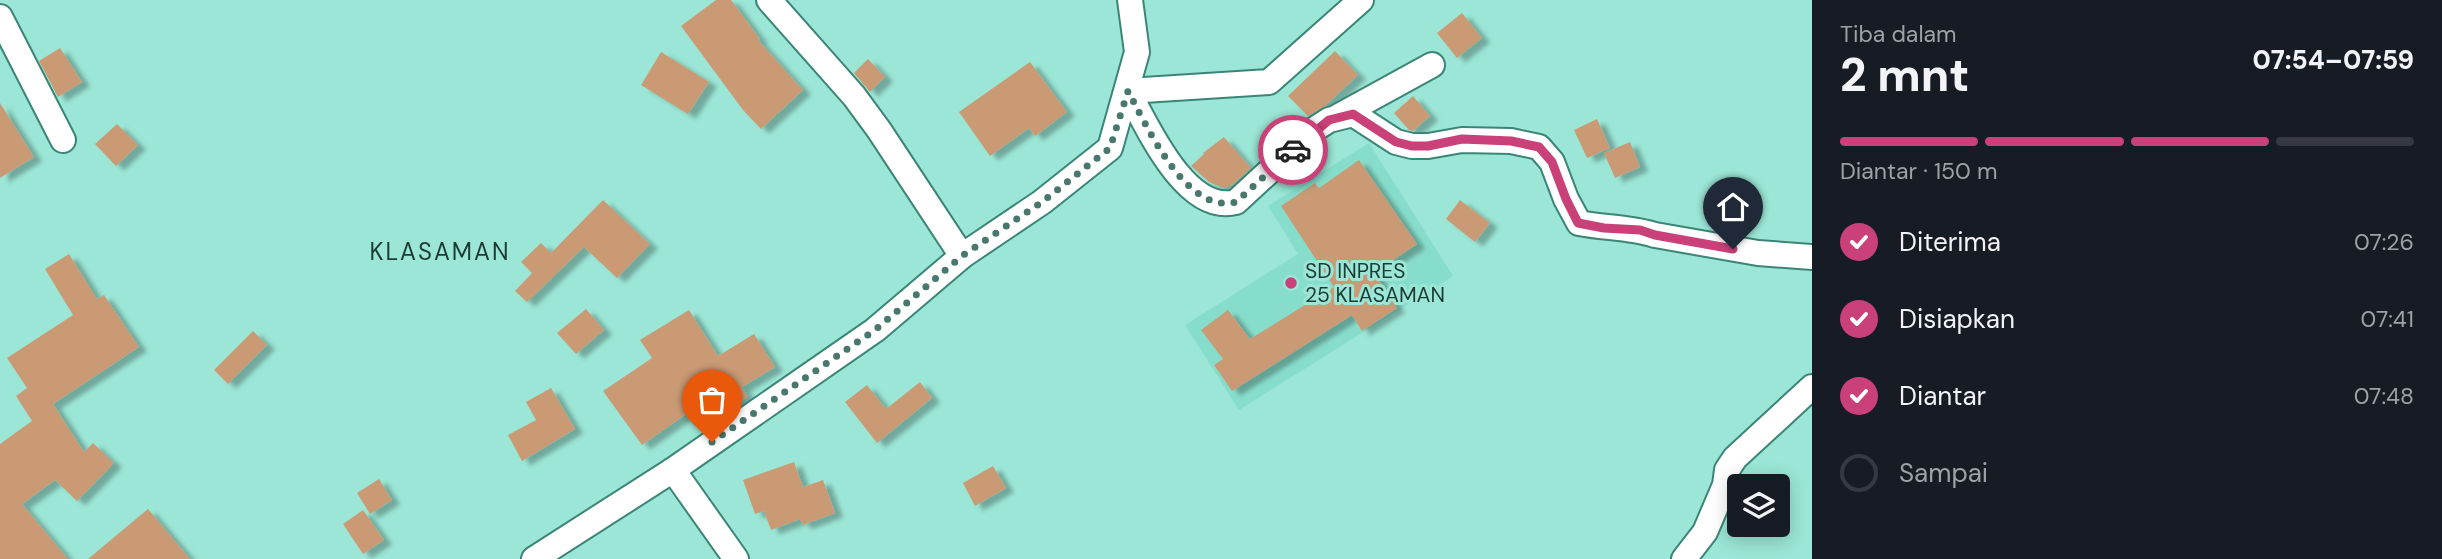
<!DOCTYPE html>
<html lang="id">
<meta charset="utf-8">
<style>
:root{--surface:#171b24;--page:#242831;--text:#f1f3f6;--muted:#9ea1a6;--line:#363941;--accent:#ca4078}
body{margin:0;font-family:"DM Sans",sans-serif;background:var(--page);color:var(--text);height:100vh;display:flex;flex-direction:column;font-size:26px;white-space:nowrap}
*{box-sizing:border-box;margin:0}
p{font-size:23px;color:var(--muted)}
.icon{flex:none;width:38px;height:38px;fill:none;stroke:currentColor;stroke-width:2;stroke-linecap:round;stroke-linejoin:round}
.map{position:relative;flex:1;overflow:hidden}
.side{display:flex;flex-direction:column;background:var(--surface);width:630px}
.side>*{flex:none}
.controls{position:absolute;left:1727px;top:474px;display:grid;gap:14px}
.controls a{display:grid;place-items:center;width:63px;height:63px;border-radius:7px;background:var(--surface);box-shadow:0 4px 18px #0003;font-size:35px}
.pin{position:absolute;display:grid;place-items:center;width:60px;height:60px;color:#fff;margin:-72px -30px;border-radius:50% 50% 50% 0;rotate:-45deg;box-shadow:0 0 7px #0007}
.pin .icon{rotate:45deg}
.courier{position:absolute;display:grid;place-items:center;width:70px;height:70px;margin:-35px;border:5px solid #ca4078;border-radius:50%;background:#fff;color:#222;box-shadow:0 2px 9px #0007}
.overview em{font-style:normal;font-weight:800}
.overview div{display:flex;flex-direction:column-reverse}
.overview{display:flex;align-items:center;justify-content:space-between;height:119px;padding:0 28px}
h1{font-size:46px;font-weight:800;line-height:52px}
.bar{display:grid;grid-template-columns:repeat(4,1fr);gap:10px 7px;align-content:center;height:84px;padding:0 28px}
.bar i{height:9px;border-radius:5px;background:var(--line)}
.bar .on{background:var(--accent)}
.bar p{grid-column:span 4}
ol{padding:0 28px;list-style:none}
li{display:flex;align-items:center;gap:21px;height:77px}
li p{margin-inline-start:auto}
li .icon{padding:7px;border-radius:50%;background:var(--accent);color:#fff;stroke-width:4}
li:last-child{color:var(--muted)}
li i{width:38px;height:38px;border:4px solid var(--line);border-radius:50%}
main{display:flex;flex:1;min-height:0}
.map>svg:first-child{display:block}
.built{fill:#87ddcb;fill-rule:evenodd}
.building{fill:#ca9a74;filter:url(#shadow)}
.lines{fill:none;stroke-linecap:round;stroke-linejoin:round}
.minor-casing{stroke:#3b8577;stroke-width:28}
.minor{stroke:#fff;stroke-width:24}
.done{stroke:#48776d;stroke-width:7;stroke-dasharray:0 12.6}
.route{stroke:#ca4078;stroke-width:9}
.poi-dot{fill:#ca4078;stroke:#9be6d6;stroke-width:2.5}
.labels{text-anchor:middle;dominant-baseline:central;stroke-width:6;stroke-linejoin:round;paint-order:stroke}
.poi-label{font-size:21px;fill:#1c3b35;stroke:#9be6d6;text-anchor:start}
.quarter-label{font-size:24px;letter-spacing:2px;fill:#1c3b35;stroke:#9be6d6}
</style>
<main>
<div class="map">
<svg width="1812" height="559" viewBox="0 0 1812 559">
<defs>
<filter id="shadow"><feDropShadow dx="8" dy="4.5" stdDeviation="2" flood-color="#0004"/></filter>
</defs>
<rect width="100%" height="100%" fill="#9be6d6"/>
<!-- built -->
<path class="built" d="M1369,143l84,133 -214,134 -54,-85 113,-71 -30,-48zM1316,184l81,124 -34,22 -82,-124zM1236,350l-4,40 -18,-25z"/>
<!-- building -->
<g class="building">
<path d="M716,0h15l29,39 -2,1 45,50 -42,39 -18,-19 -62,-84z"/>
<path d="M1462,13l20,25 -25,20 -20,-25z"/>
<path d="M60,48l22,34 -24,15 -19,-36z"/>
<path d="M1335,51l23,24 -33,31 -17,10 -20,-20z"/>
<path d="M661,52l48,30 -21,32 -47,-29z"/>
<path d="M868,59l17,18 -15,15 -16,-19z"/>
<path d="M1030,62l37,50 -32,24 -6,-8 -39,28 -31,-44z"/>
<path d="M1413,96l17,20 -17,15 -4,-1 -15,-17z"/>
<path d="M0,103l34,54 -34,21z"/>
<path d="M1597,119l13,29 -23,10 -13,-28z"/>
<path d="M117,124l21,21 -22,21 -21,-22z"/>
<path d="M1224,137l27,31 -21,19h-9l-12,-5 -18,-16 13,-12 -1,-1z"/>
<path d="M1630,142l10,25 -25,11 -11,-25z"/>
<path d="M1359,160l58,84 -43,29 23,35 -35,23 -10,-16 -120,76 -18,-26 9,-6 -22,-29 27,-20 22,29 84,-52 -53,-81 34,-23 4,5z"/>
<path d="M603,200l47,44 -33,34 -33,-31 -57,55 -12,-11 17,-18 -11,-11 20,-19 10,10z"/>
<path d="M1460,200l30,23 -15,19 -29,-23z"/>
<path d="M69,254l28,45 7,-4 35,52 -86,57 31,48 9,-9 21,20 -37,38 -22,-21 -33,24 46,55h-68v-115l32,-23 -16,-25 11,-8 -20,-30 66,-43 -28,-46z"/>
<path d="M586,309l18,21 -28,24 -19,-21z"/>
<path d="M689,310l29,46 36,-22 21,33 -33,20 6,10 -30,17 -5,-9 -24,15 -3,-6 -44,31 -39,-54 49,-33 -12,-18z"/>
<path d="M253,331l14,14 -39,39 -14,-14z"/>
<path d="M920,382l12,16 -55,45 -32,-41 22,-17 19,24z"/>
<path d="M551,388l24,41 -53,32 -14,-26 28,-15 -10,-18z"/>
<path d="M794,462l9,25 20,-7 12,33 -32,12 -3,-6 -29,11 -7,-19 -9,3 -12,-34z"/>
<path d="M993,466l13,22 -31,18 -12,-23z"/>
<path d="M379,479l13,21 -22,14 -13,-21z"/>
<path d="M148,509l42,50h-102z"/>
<path d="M363,510l21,30 -21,14 -20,-30z"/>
</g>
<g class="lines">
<!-- minor casing -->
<g class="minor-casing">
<g id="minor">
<path d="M769,0l85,96 25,34 83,126"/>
<path d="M0,17l63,123"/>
<path d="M1128,91c19,35 58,124 108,111l79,-73 14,-9 24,-6 43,28 16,4h16l34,-6 49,1 28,6 13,15 14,37 13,24c25,5 52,4 76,12l103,18 54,4"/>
<path d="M1128,91l141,-9 92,-82"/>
<path d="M1339,116l93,-51"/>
<path d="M673,470l63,89"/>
<path d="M534,559l139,-89 202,-140 87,-74 80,-54 68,-54 27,-96 -7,-52"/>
<path d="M1684,559l21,-27 20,-47 2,-15 8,-12 77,-71"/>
</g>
</g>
<!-- minor -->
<use href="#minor" class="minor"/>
</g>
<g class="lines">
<!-- done -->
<path class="done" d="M712,442l163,-112 87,-74 80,-54 68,-54 18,-57c19,35 58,124 108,111l57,-52"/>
<!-- route -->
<path class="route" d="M1293,150l36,-30 24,-6 43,28 16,4h16l34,-7 49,2 28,6 13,15 14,37 12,24 26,5 36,2 15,5 78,14"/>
</g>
<!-- markers -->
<circle class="poi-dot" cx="1291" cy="283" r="7"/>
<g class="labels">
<!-- poi labels -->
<g class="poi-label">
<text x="1305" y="271">SD INPRES<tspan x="1305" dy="24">25 KLASAMAN</tspan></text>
</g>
<!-- quarter labels -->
<g class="quarter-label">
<text x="440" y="251">KLASAMAN</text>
</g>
</g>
</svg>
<div class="controls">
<a><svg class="icon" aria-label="layers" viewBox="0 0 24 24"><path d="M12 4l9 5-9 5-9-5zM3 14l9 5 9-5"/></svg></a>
</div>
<div class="pin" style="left:712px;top:442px;background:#ea580c"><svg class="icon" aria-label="bag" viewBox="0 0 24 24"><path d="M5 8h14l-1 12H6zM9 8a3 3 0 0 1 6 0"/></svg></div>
<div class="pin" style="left:1733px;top:249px;background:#1f2937"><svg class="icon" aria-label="home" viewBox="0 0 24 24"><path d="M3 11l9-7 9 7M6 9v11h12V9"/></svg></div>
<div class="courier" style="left:1293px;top:150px"><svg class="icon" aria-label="car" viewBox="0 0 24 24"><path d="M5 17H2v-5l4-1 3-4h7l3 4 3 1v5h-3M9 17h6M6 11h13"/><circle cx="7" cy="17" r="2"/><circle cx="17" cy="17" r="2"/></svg></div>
</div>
<section class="side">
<div class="overview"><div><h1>2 mnt</h1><p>Tiba dalam</p></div><em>07:54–07:59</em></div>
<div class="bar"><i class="on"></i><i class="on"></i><i class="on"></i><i></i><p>Diantar · 150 m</p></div>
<ol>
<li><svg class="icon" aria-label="check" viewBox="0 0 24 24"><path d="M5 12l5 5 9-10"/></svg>Diterima<p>07:26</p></li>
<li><svg class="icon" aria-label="check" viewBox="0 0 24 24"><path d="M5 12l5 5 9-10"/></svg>Disiapkan<p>07:41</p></li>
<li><svg class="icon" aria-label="check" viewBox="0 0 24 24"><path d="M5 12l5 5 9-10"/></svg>Diantar<p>07:48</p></li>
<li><i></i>Sampai</li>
</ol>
</section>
</main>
